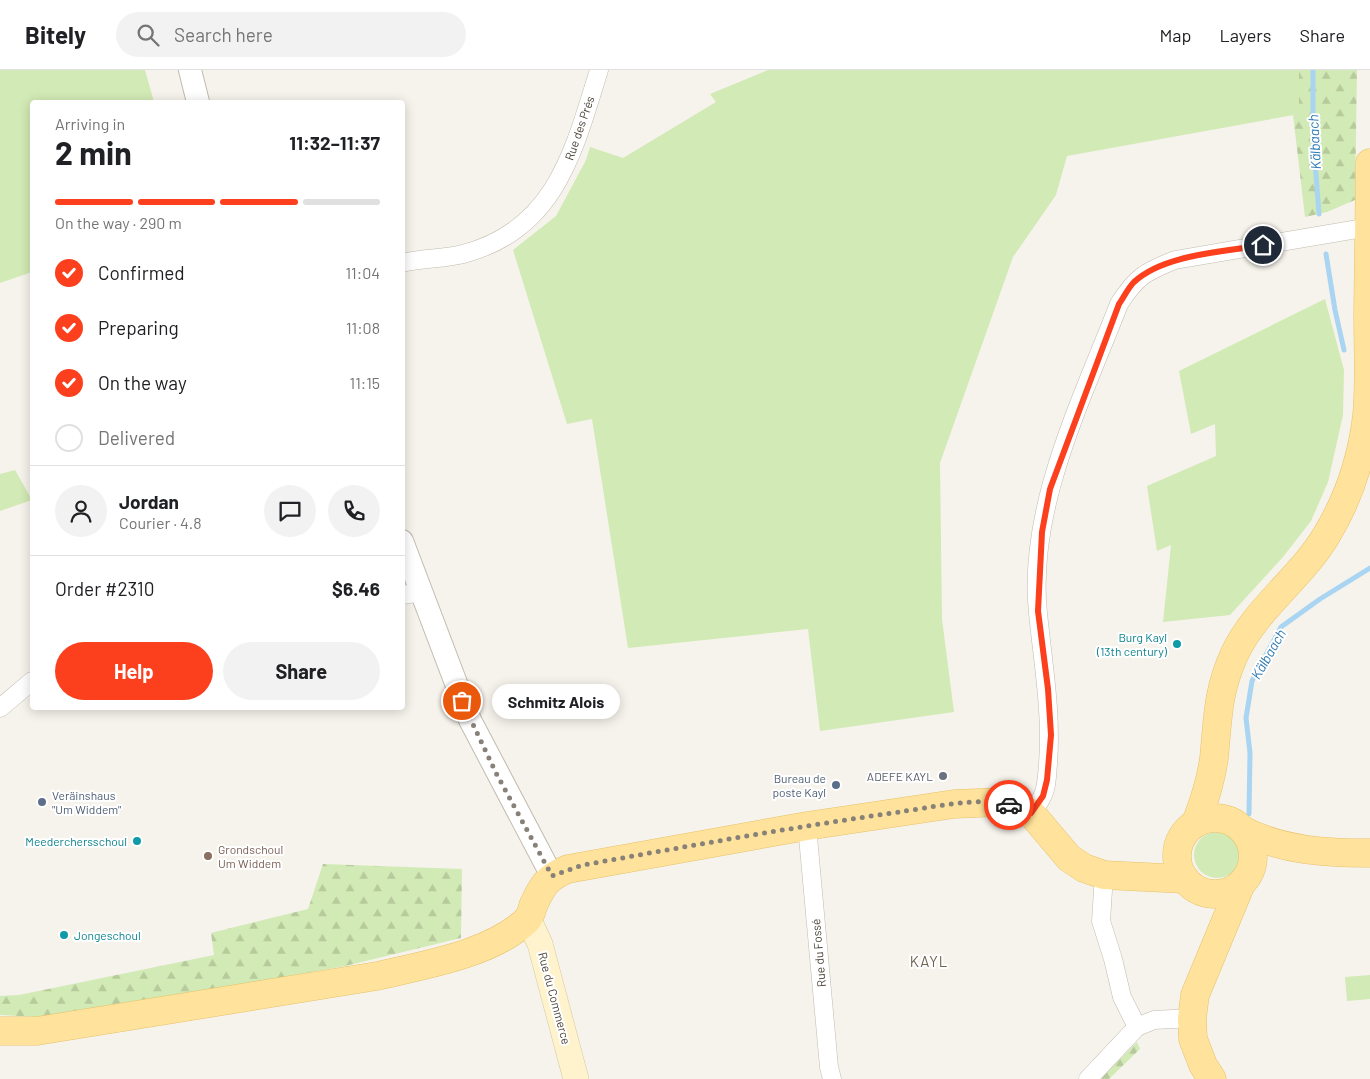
<!DOCTYPE html>
<meta charset="utf-8">
<style>
:root{--surface:#fff;--page:#f2f2f2;--text:#202124;--muted:#757577;--line:#e0e0e0;--accent:#fc3f1d}
body{margin:0;font-family:Barlow,sans-serif;background:var(--page);color:var(--text);height:100vh;display:flex;flex-direction:column;font-size:19px;white-space:nowrap}
*{box-sizing:border-box;margin:0}
p{font-size:16px;color:var(--muted)}
.icon{flex:none;width:28px;height:28px;fill:none;stroke:currentColor;stroke-width:2;stroke-linecap:round;stroke-linejoin:round}
.map{position:relative;flex:1;overflow:hidden}
.side{position:absolute;left:30px;top:30px;width:375px;height:610px;display:flex;flex-direction:column;background:var(--surface);border-radius:5px;box-shadow:0 2px 12px #0003}
.side>*{flex:none}
.pin{position:absolute;display:grid;place-items:center;width:42px;height:42px;color:#fff;margin:-21px;border:2px solid #fff;border-radius:50%;box-shadow:0 1px 5px #0007}
.courier{position:absolute;display:grid;place-items:center;width:50px;height:50px;margin:-25px;border:4px solid #fc3f1d;border-radius:50%;background:#fff;color:#222;box-shadow:0 1px 6px #0007}
.bubble{position:absolute;height:35px;border-radius:18px;background:var(--surface);box-shadow:0 2px 12px #0003;font-size:16px;font-weight:700;line-height:35px;text-align:center}
.headline em{font-style:normal;font-weight:700}
.headline div{display:flex;flex-direction:column-reverse}
.headline{display:flex;align-items:center;justify-content:space-between;height:85px;padding:0 25px}
h1{font-size:32px;font-weight:700;line-height:38px}
.bar{display:grid;grid-template-columns:repeat(4,1fr);gap:8px 5px;align-content:center;height:60px;padding:0 25px}
.bar i{height:6px;border-radius:4px;background:var(--line)}
.bar .selected{background:var(--accent)}
.bar p{grid-column:span 4}
.line{display:flex;align-items:center;gap:12px;padding:0 25px;border-top:1px solid var(--line)}
.line div{flex:1}
.round{display:grid;place-items:center;flex:none;width:52px;height:52px;border-radius:26px;background:var(--page)}
ol{padding:0 25px;list-style:none}
li{display:flex;align-items:center;gap:15px;height:55px}
li p{margin-inline-start:auto}
li .icon{padding:5px;border-radius:50%;background:var(--accent);color:#fff;stroke-width:4}
li:last-child{color:var(--muted)}
li i{width:28px;height:28px;border:2px solid var(--line);border-radius:50%}
.button{display:flex;gap:10px;margin-top:auto;padding:10px 25px}
.button a{flex:1;height:58px;border-radius:30px;background:var(--accent);color:#fff;font-size:20px;font-weight:700;line-height:58px;text-align:center}
.button a+a{background:var(--page);color:var(--text)}
header{display:flex;align-items:center;gap:30px;box-sizing:border-box;height:70px;padding:0 25px;background:var(--surface);border-bottom:1px solid var(--line)}
header strong{font-size:24px}
nav{display:flex;gap:28px;margin-inline-start:auto;font-size:18px}
.search{width:350px;height:45px;background:var(--page);display:flex;align-items:center;gap:12px;box-sizing:border-box;padding:0 18px;border-radius:28px;color:var(--muted);font-size:19px}
.map>svg:first-child{display:block}
.grass{fill:#d2eab5}
.forest{fill:url(#forest-firs)}
.lines{fill:none;stroke-linecap:round;stroke-linejoin:round}
.stream{stroke:#a9d4f2;stroke-width:5}
.minor-casing{stroke:#c2bbae;stroke-width:19}
.tertiary-casing{stroke:#c2bbae;stroke-width:24}
.secondary-casing{stroke:#d6c79b;stroke-width:26}
.primary-casing{stroke:#e6c16a;stroke-width:29}
.minor{stroke:#fff;stroke-width:18}
.tertiary{stroke:#fff;stroke-width:22}
.secondary{stroke:#fff3cd;stroke-width:25}
.primary{stroke:#ffe39c;stroke-width:28}
.done{stroke:#878178;stroke-width:5;stroke-dasharray:0 9}
.route{stroke:#fc3f1d;stroke-width:6}
.culture-dot{fill:#0f9aa8;stroke:#fff;stroke-width:2}
.worship-dot{fill:#6b7280;stroke:#fff;stroke-width:2}
.service-dot{fill:#5c6f8a;stroke:#fff;stroke-width:2}
.education-dot{fill:#8d6e63;stroke:#fff;stroke-width:2}
.labels{text-anchor:middle;dominant-baseline:central;stroke-width:4;stroke-linejoin:round;paint-order:stroke}
.street-label{font-size:12px;fill:#4b4439;stroke:#fff}
.culture-label{font-size:12px;fill:#0d838f;stroke:#fff;text-anchor:end}
.worship-label{font-size:12px;fill:#5b616d;stroke:#fff;text-anchor:end}
.service-label{font-size:12px;fill:#4e5e75;stroke:#fff;text-anchor:end}
.education-label{font-size:12px;fill:#785e54;stroke:#fff;text-anchor:start}
.water-label{font-size:14px;font-style:italic;fill:#2e7ab2;stroke:#fff}
.quarter-label{font-size:15px;letter-spacing:1px;fill:#6e6250;stroke:#fff}
</style>
<header>
<strong>Bitely</strong>
<div class="search"><svg class="icon" aria-label="search" viewBox="0 0 24 24"><circle cx="10" cy="10" r="6"/><path d="M15 15l6 6"/></svg>Search here</div>
<nav><a>Map</a><a>Layers</a><a>Share</a></nav>
</header>
<div class="map">
<svg width="1370" height="1009" viewBox="0 0 1370 1009">
<defs>
<pattern id="forest-firs" width="22" height="20" patternUnits="userSpaceOnUse" patternTransform="scale(1.25)"><rect width="22" height="20" fill="#d2eab5"/><path d="M5 1l3.5 6h-7zM16 11l3.5 6h-7z" fill="#b6ca9c"/></pattern>
</defs>
<rect width="100%" height="100%" fill="#f6f3ec"/>
<!-- grass -->
<g class="grass">
<path d="M0,0h145l9,32h-122v170l-32,11z"/>
<path d="M768,0h531v44l-232,42 -11,39 -43,62 -73,206 2,156 12,93 -134,19 -12,-102 -180,19 -36,-229 -25,5 -54,-174 43,-34 30,-56 4,-13 33,11 93,-56 -6,-8z"/>
<path d="M1325,229l19,71 -1,45 -15,67 -17,39 -28,36 -53,58 -67,7 8,-77 -14,6 -10,-65 69,-30 -1,-32 -24,10 -12,-63z"/>
<path d="M15,400l17,30 -32,11v-37z"/>
<circle cx="1217" cy="785" r="23"/>
<path d="M1370,905v24l-23,2 -2,-24z"/>
</g>
<!-- forest -->
<g class="forest">
<path d="M1299,0h58l-2,130 -28,12 -22,5 -12,-102 6,-1z"/>
<path d="M323,794l139,5 -1,69 -116,28 -158,28 -147,23 -40,-2v-19l19,-1 195,-40 -3,-22 97,-24z"/>
<path d="M1137,972l3,7 -31,30h-9z"/>
</g>
<g class="lines">
<!-- stream -->
<g class="stream">
<path d="M1313,0v66l6,78"/>
<path d="M1326,184l9,56 9,40"/>
<path d="M1249,744l1,-61 -4,-35 6,-37 29,-54 39,-28 50,-31"/>
</g>
<!-- minor casing -->
<g class="minor-casing">
<g id="minor">
<path d="M402,193c20,-5 42,-4 61,-9 93,-24 111,-104 136,-184"/>
<path d="M402,525l20,-3"/>
<path d="M0,638l32,-27"/>
<path d="M1031,743c4,-5 8,-10 11,-16 5,-9 5,-22 6,-33 4,-51 -5,-100 -10,-151 -11,-105 44,-213 81,-309 17,-27 26,-32 56,-44l194,-33"/>
<path d="M807,756l22,241 3,12"/>
<path d="M1104,805l-3,46 12,38 9,38 15,30"/>
<path d="M1088,1009l49,-52 17,-7 38,-2"/>
</g>
</g>
<!-- tertiary casing -->
<g class="tertiary-casing">
<g id="tertiary">
<path d="M190,0l8,32"/>
<path d="M402,471l68,179 82,156"/>
</g>
</g>
<!-- secondary casing -->
<g class="secondary-casing">
<path id="secondary" d="M528,848l12,26 36,135"/>
</g>
<!-- primary casing -->
<g class="primary-casing">
<g id="primary">
<circle cx="1215" cy="786" r="38"/>
<path d="M1196,753c8,-21 15,-42 18,-65 4,-39 3,-65 20,-103 21,-46 66,-76 92,-119 22,-36 36,-78 41,-121 3,-33 1,-68 1,-101 1,-51 1,-101 2,-151"/>
<path d="M1244,761c41,20 82,22 126,22"/>
<path d="M0,961h37l340,-55c47,-11 115,-22 150,-56 3,-4 5,-9 6,-14 9,-20 14,-29 35,-37l239,-43 147,-22 47,-2 30,11 38,45 15,10 20,7 81,4"/>
<path d="M1212,1009l-9,-14 -10,-26 -1,-21 3,-23 46,-111"/>
</g>
</g>
<!-- minor -->
<use href="#minor" class="minor"/>
<!-- tertiary -->
<use href="#tertiary" class="tertiary"/>
<!-- secondary -->
<use href="#secondary" class="secondary"/>
<!-- primary -->
<use href="#primary" class="primary"/>
</g>
<g class="lines">
<!-- done -->
<path class="done" d="M462,631l34,72 56,103 31,-11c106,-19 211,-38 316,-53 28,-4 85,-16 110,-7"/>
<!-- route -->
<path class="route" d="M1009,735l22,8 12,-17 4,-16 4,-45 -3,-46 -10,-78 4,-79 8,-43 69,-185c5,-7 9,-16 15,-22 30,-28 90,-30 129,-37"/>
</g>
<!-- markers -->
<g class="culture-dot">
<circle cx="1177" cy="574" r="5"/>
<circle cx="137" cy="771" r="5"/>
<circle cx="64" cy="865" r="5"/>
</g>
<circle class="worship-dot" cx="943" cy="706" r="5"/>
<g class="service-dot">
<circle cx="836" cy="715" r="5"/>
<circle cx="42" cy="732" r="5"/>
</g>
<circle class="education-dot" cx="208" cy="786" r="5"/>
<g class="labels">
<!-- street labels -->
<g class="street-label">
<text transform="translate(579 58) rotate(-71)">Rue des Prés</text>
<text transform="translate(818 883) rotate(-95)">Rue du Fossé</text>
<text transform="translate(555 928) rotate(75)">Rue du Commerce</text>
</g>
<!-- culture labels -->
<g class="culture-label">
<text x="1167" y="567">Burg Kayl<tspan x="1167" dy="14">(13th century)</tspan></text>
<text x="127" y="771">Meederchersschoul</text>
<text x="74" y="865" text-anchor="start">Jongeschoul</text>
</g>
<!-- worship labels -->
<g class="worship-label">
<text x="933" y="706">ADEFE KAYL</text>
</g>
<!-- service labels -->
<g class="service-label">
<text x="826" y="708">Bureau de<tspan x="826" dy="14">poste Kayl</tspan></text>
<text x="52" y="725" text-anchor="start">Veräinshaus<tspan x="52" dy="14">"Um Widdem"</tspan></text>
</g>
<!-- education labels -->
<g class="education-label">
<text x="218" y="779">Grondschoul<tspan x="218" dy="14">Um Widdem</tspan></text>
</g>
<!-- water labels -->
<g class="water-label">
<text transform="translate(1314 72) rotate(-93)">Kälbaach</text>
<text transform="translate(1268 584) rotate(-60)">Kälbaach</text>
</g>
<!-- quarter labels -->
<g class="quarter-label">
<text x="929" y="891">KAYL</text>
</g>
</g>
</svg>
<div class="pin" style="left:462px;top:631px;background:#ea580c"><svg class="icon" aria-label="bag" viewBox="0 0 24 24"><path d="M5 8h14l-1 12H6zM9 8a3 3 0 0 1 6 0"/></svg></div>
<div class="pin" style="left:1263px;top:175px;background:#1f2937"><svg class="icon" aria-label="home" viewBox="0 0 24 24"><path d="M3 11l9-7 9 7M6 9v11h12V9"/></svg></div>
<div class="courier" style="left:1009px;top:735px"><svg class="icon" aria-label="car" viewBox="0 0 24 24"><path d="M5 17H2v-5l4-1 3-4h7l3 4 3 1v5h-3M9 17h6M6 11h13"/><circle cx="7" cy="17" r="2"/><circle cx="17" cy="17" r="2"/></svg></div>
<div class="bubble" style="left:492px;top:614px;width:128px">Schmitz Alois</div>
<section class="side">
<div class="headline"><div><h1>2 min</h1><p>Arriving in</p></div><em>11:32–11:37</em></div>
<div class="bar"><i class="selected"></i><i class="selected"></i><i class="selected"></i><i></i><p>On the way · 290 m</p></div>
<ol>
<li><svg class="icon" aria-label="check" viewBox="0 0 24 24"><path d="M5 12l5 5 9-10"/></svg>Confirmed<p>11:04</p></li>
<li><svg class="icon" aria-label="check" viewBox="0 0 24 24"><path d="M5 12l5 5 9-10"/></svg>Preparing<p>11:08</p></li>
<li><svg class="icon" aria-label="check" viewBox="0 0 24 24"><path d="M5 12l5 5 9-10"/></svg>On the way<p>11:15</p></li>
<li><i></i>Delivered</li>
</ol>
<div class="line" style="height:90px"><a class="round"><svg class="icon" aria-label="person" viewBox="0 0 24 24"><circle cx="12" cy="8" r="4"/><path d="M4 21q1-7 8-7t8 7"/></svg></a><div><b>Jordan</b><p>Courier · 4.8</p></div><a class="round"><svg class="icon" aria-label="chat" viewBox="0 0 24 24"><path d="M4 5h16v11H9l-5 4z"/></svg></a><a class="round"><svg class="icon" aria-label="phone" viewBox="0 0 24 24"><path d="M5 4h4l2 5-3 2q2 4 5 5l2-3 5 2v4C11 20 4 13 5 4z"/></svg></a></div>
<div class="line" style="height:65px"><div>Order #2310</div><b>$6.46</b></div>
<div class="button"><a>Help</a><a>Share</a></div>
</section>
</div>
